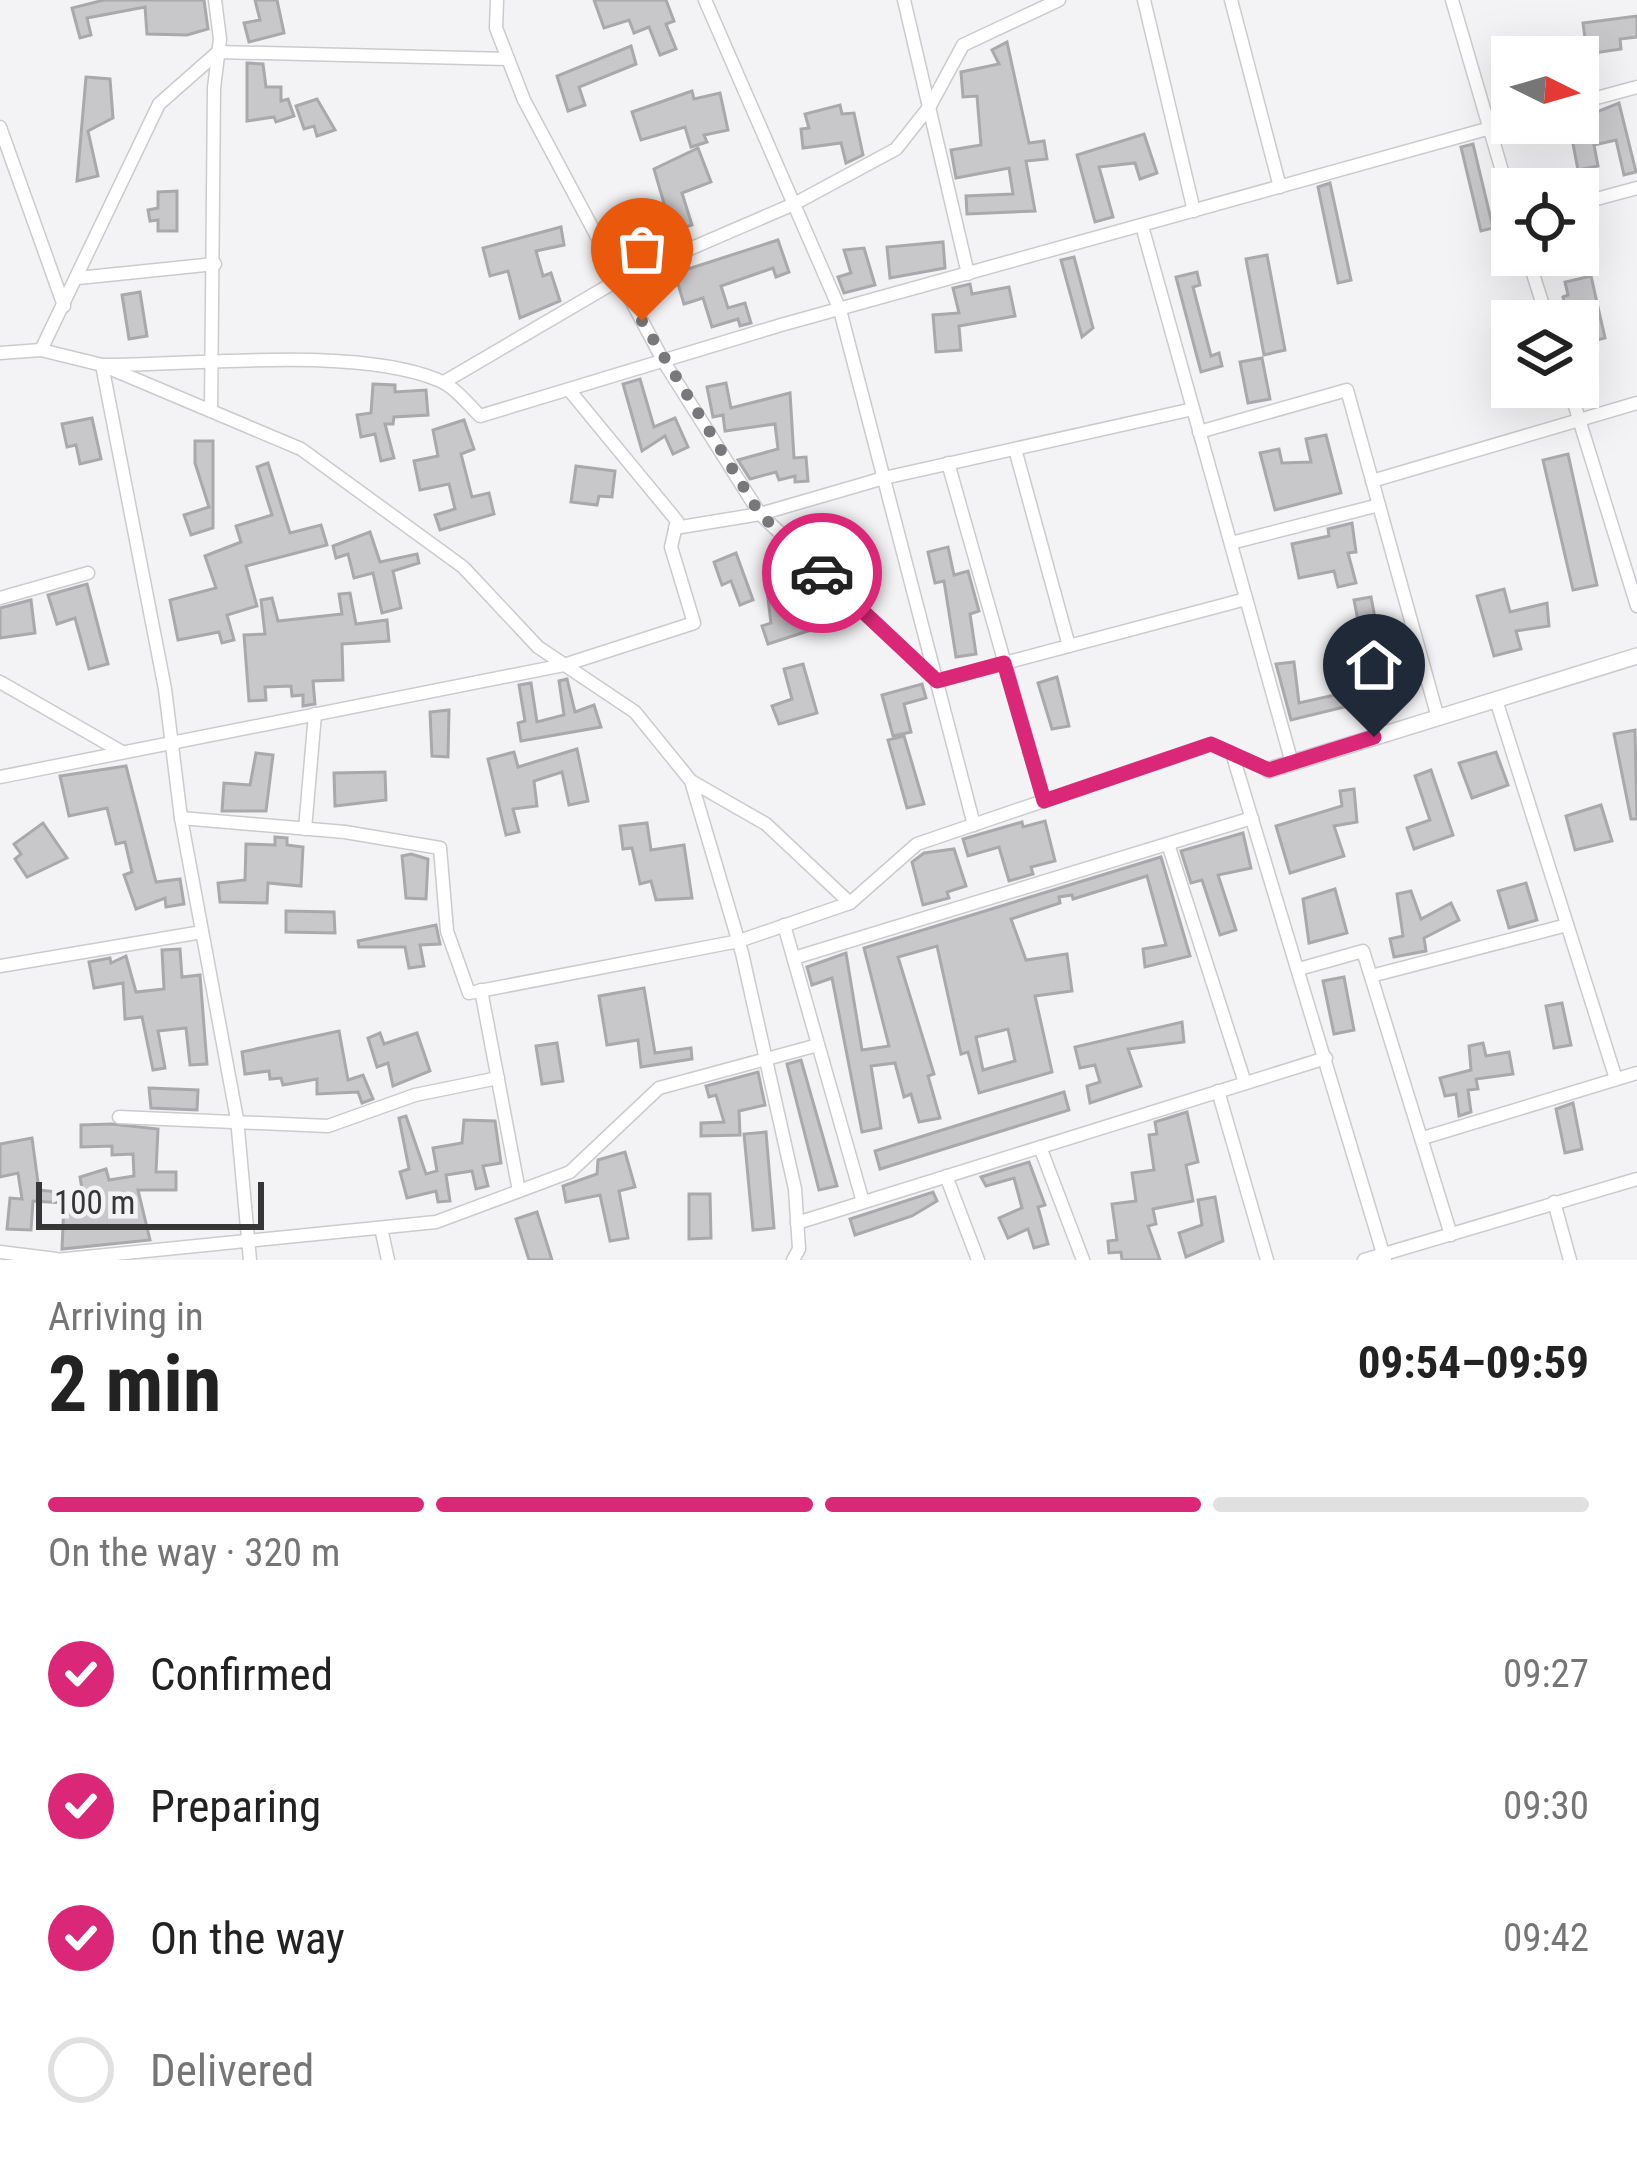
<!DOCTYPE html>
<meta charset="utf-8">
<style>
:root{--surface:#fff;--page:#f6f6f6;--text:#222;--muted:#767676;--line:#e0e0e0;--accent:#db2777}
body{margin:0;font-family:"Roboto Condensed",sans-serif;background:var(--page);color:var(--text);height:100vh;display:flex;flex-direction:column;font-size:45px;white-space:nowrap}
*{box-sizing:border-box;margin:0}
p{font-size:39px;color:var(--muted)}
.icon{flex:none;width:66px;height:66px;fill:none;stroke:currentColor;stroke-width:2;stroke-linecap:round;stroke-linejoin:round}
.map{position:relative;height:1260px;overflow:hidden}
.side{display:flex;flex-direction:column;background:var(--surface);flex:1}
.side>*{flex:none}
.needle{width:78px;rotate:95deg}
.controls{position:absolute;left:1491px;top:36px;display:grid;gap:24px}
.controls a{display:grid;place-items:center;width:108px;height:108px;border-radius:0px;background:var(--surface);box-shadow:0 12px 48px #0002;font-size:60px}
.scale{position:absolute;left:36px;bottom:30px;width:228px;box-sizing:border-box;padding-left:12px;border:6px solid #363637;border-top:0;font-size:33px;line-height:42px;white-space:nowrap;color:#363637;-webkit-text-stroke:9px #f3f3f5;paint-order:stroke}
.pin{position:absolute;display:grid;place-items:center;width:102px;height:102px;color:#fff;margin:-123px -51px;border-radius:50% 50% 50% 0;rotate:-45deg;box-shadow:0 0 12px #0007}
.pin .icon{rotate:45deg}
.courier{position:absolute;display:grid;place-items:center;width:120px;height:120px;margin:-60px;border:9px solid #db2777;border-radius:50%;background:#fff;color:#222;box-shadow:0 3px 15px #0007}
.headline em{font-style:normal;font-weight:700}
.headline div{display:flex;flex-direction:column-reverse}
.headline{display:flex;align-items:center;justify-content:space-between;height:204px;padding:0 48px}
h1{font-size:78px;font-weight:700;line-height:90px}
.bar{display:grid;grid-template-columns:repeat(4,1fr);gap:18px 12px;align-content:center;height:144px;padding:0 48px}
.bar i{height:15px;border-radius:9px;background:var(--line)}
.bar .active{background:var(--accent)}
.bar p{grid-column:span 4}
ol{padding:0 48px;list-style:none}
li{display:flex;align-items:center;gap:36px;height:132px}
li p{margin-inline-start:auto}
li .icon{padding:12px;border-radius:50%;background:var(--accent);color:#fff;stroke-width:4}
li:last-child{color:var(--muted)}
li i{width:66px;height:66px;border:6px solid var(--line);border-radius:50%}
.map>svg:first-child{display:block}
.building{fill:#c8c8ca;stroke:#a9a9ab;stroke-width:3;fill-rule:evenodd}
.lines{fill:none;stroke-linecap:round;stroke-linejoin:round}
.minor-casing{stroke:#cbcbcd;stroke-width:15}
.tertiary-casing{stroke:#cbcbcd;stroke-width:18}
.minor{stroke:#fff;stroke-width:12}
.tertiary{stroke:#fff;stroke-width:15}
.done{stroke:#78787a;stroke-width:12;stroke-dasharray:0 21.6}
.route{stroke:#db2777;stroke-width:15}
</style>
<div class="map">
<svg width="1637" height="1260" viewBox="0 0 1637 1260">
<rect width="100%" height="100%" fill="#f3f3f5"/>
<!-- building -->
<g class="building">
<path d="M104,0h100l4,29 -21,6 -40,-1 -2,-27 -58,11 4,17 -11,3 -8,-30z"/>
<path d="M255,0h22l7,33 -35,9 -5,-19 16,-3z"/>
<path d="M594,0h72l8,21 -8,3 10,25 -16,6 -11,-28 -15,6 -5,-13 -25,8z"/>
<path d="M1637,16v21l-17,2 1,10 -34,5 -4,-31z"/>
<path d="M1007,42l22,101 15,-2 3,18 -21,2 9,50 -68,3 -1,-18 47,-2 -4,-26 -53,10 -5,-28 30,-5 -4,-49 -14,1 -2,-25 38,-8 -7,-14z"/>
<path d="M631,46l5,18 -57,23 6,18 -17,6 -11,-35z"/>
<path d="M247,63l16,1 3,23h15v14l7,-2 6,17 -18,6 -2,-5 -27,4z"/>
<path d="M86,77l24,2 3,39 -25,13 10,45 -21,5z"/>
<path d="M692,91l2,8 26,-6 8,37 -24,5 3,7 -16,5 -6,-20 -44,13 -9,-28z"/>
<path d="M317,99l18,31 -18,6 -3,-10 -10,3 -8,-23z"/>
<path d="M1619,103l17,69 -12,3 -8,-35 -22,5 4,21 -20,4 -9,-47z"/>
<path d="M840,105l2,9 12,-1 9,42 -17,8 -5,-20 -38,5 -2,-19 8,-1 -4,-14z"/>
<path d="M1144,134l13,39 -17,6 -5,-16 -36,4 14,50 -18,5 -18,-67z"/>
<path d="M1473,144l20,84 -12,3 -20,-84z"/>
<path d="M698,148l13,34 -29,11 10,32 -20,6 -18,-62z"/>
<path d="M1330,183l21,97 -13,3 -20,-96z"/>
<path d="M177,191v40h-19v-11l-8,1 -2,-11 10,-2v-16z"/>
<path d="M561,227l3,18 -28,6 7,25 8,-3 9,28 -40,17 -12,-47 -18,5 -7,-28z"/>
<path d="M778,240l11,32 -13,5 -3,-9 -52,18 7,22 17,-5 6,20 -11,3 -2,-7 -26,8 -9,-29 -19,6 -6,-20 -16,8 -5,-13z"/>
<path d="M943,242l2,26 -55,10 -3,-31z"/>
<path d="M864,248l11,37 -31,8 -6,-16 13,-4 -7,-23z"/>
<path d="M1267,255l18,95 -21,5 -18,-96z"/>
<path d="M1074,257l19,71 -11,9 -21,-77z"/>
<path d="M1197,272l3,13 -7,2 18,69 8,-3 3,13 -21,6 -25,-95z"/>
<path d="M1591,276l14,62 -20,5 -6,-27 -11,3 -5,-22 5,-2 -3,-13z"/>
<path d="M970,284l2,10 37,-7 6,29 -56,10 2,24 -25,2 -3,-37 26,-2 -6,-25z"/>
<path d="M140,292l7,44 -18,3 -7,-44z"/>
<path d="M1262,358l8,41 -22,4 -8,-41z"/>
<path d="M640,379l14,48 21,-9 13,29 -15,7 -8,-18 -23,15 -19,-67z"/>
<path d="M726,383l5,25 59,-15 4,65 12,-1 2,24 -13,1v-6l-16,4 -3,-8 -26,7 -12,-19 40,-11 -3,-25 -50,7 -2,-16 -10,2 -6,-30z"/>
<path d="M373,384l22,1v7l31,-2 2,25 -34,2 -1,7h-8l9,34 -13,3 -6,-27 -14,3 -4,-22 14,-2z"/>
<path d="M92,418l9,41 -21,5 -4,-19 -9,2 -5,-23z"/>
<path d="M464,420l10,29 -13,5 11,43 17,-4 5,21 -54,16 -5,-15 20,-6 -6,-25 -29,6 -6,-29 24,-5 -5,-26z"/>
<path d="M1326,435l15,58 -66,17 -15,-57 19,-4 3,14 29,-1 -5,-23z"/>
<path d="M195,441h18v87l-22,7 -7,-20 25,-8 -14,-44z"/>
<path d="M1568,454l29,131 -24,5 -30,-130z"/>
<path d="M268,463l22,70 31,-8 6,20 -81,21 11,40 -30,9 7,25 -12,3 -3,-11 -41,8 -8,-40 46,-12 -11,-32 36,-14 -5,-16 36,-11 -15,-48z"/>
<path d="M576,466l39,5 -3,26 -13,-1 -2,9 -26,-3z"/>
<path d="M1352,523l4,29 -8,1 8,30 -18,4 -4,-16 -35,7 -7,-34 37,-8 -1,-7z"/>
<path d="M370,532l10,30 37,-8 2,9 -26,8 8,37 -19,5 -9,-40 -19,5 -6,-24 -12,4 -3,-12z"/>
<path d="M948,547l6,28 14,-4 11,40 -9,3 6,40 -20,3 -12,-76 -9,2 -7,-31z"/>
<path d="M736,553l17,47 -13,5 -9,-24 -9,4 -8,-23z"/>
<path d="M87,584l21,80 -19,5 -14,-51 -18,6 -9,-29z"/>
<path d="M779,589l2,13 16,-5 11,34 -40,13 -6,-18 9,-3 -4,-33z"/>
<path d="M1504,589l6,23 37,-9 2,23 -33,5 5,18 -27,7 -17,-60z"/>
<path d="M350,593l6,31 31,-4 2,21 -47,3 1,36 -30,1 2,23 -12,2v-11l-11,1 -1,-10 -26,1 1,13 -17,1 -5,-66 21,-1 -4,-34 11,-2 6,23 64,-7 -3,-20z"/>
<path d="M1371,597l5,26 6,-1 9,66 -19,4 -18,-92z"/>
<path d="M31,600l4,33 -35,5v-30z"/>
<path d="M1294,662l5,41 58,-13 4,13 -70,17 -15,-56z"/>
<path d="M803,664l14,49 -38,11 -7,-18 20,-7 -8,-30z"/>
<path d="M1057,677l12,49 -17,3 -14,-46z"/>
<path d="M567,679l8,33 19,-7 7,22 -80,14 -3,-18 7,-2 -6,-36 12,-2 6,39 27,-7 -5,-34z"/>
<path d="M922,684l4,14 -22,6 7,28 -18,4 -11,-41z"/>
<path d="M449,710l-1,47 -16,-1 -2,-44z"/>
<path d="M1635,730l2,89h-6l-17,-85z"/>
<path d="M904,736l20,68 -17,4 -19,-68z"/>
<path d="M577,749l11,52 -19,4 -7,-33 -28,9 3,25 -24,3 6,23 -13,3 -18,-76 26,-7 4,15z"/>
<path d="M1496,752l12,33 -36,13 -13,-35z"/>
<path d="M256,753l17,2 -7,56h-44l2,-28 26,2z"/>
<path d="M126,766l30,116 24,-3 4,25 -18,3 -1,-9 -29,11 -12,-34 8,-3 -7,-30 -9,2 -9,-36 -38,8 -9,-40z"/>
<path d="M1431,770l22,65 -39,14 -7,-21 23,-8 -15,-44z"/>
<path d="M385,772l1,28 -51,6 -1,-33z"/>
<path d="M1354,789l3,33 -23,4 10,30 -54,17 -14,-47 66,-20 -2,-15z"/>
<path d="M1601,805l11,36 -37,9 -9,-34z"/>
<path d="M1045,821l10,40 -24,6 2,7 -24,7 -10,-34 -31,9 -5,-17 59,-17 1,5z"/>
<path d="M43,823l24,35 -40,19 -12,-18 6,-5 -7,-10z"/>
<path d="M647,823l4,27 33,-5 8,53 -36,2 -5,-19 -11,3 -8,-36 -9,1 -3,-23z"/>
<path d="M1243,833l8,35 -33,7 18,55 -16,5 -18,-55 -11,3 -10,-32z"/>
<path d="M275,837l12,1v7l16,2 -2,39 -33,-3 -1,20 -47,-1 -2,-19 27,-3 1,-36 29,1z"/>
<path d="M954,849l12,37 -19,6 2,6 -26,7 -11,-43 12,-9z"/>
<path d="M411,854l17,5 -2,40 -20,-1 -4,-42z"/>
<path d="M1161,857l29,99 -45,11 -2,-18 23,-4 -19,-69 -74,23 -1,-4 -13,2 1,6 -49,16 15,41 41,-6 5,37 -37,5 17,76 -73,21 -11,-41 -7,2 -24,-108 -39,11 36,117 -6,2 12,42 -21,4 -8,-28 -7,3 -9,-34 -24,3 10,62 -19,4 -30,-154 -20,7 -5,-18 39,-14 16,97 27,-4 -25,-98zM1008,1029l7,32 -32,9 -7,-33z"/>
<path d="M1526,883l11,37 -28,8 -11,-37z"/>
<path d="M1335,889l12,44 -38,10 -6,-44z"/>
<path d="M1411,891l10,28 30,-16 8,17 -35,18 2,13 -32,6 -4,-18 13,-3 -6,-42z"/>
<path d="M286,911l48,1 1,21 -49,-1z"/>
<path d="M436,925l4,19 -20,1 4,21 -15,2 -4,-21h-46l-1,-6z"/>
<path d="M180,949l2,28 18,-2 7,89 -17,1 -4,-37 -28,3 7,37 -12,2 -11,-53 -17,2 -2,-36 -29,5 -5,-26 21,-4 1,5 15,-7 10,36 28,-3 -2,-39z"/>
<path d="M1344,977l10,53 -20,4 -11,-53z"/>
<path d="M644,988l11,65 36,-5 1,11 -51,8 -3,-27 -31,5 -8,-49z"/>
<path d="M1562,1003l9,42 -17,3 -8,-42z"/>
<path d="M1182,1022l2,20 -56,7 13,37 -51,17 -3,-17 13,-4 -5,-17 -15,3 -5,-21z"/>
<path d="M339,1031l9,49 15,-5 10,24 -11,4 -4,-11 -41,2v-15l-34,6 -2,-7 -11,1 -1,-8 -24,3 -3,-22z"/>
<path d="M380,1033l4,11 33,-11 13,38 -37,15 -5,-23 -11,4 -9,-29z"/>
<path d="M557,1043l6,38 -21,3 -6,-38z"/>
<path d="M1483,1043l3,13 23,-4 4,22 -37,5 2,10 -10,1 3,22 -12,4 -3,-22 -11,2 -5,-18 31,-8 -2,-24z"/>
<path d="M801,1060l36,126 -18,4 -32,-126z"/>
<path d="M758,1072l7,33 -26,6 1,24 -39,1v-13l23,-1 -8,-27 -7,2 -3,-11z"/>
<path d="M149,1088l49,2 -1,20 -46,-2z"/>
<path d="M1064,1092l5,18 -189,59 -5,-18z"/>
<path d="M1573,1103l9,46 -17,4 -9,-44z"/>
<path d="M1187,1112l11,50 -12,3 7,36 -40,8 3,15 -8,2 12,34h-38l-1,-8 -12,1 -1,-12 9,-1 -5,-36 24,-3 -4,-28 22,-3 -5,-35 8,-1 -2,-12z"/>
<path d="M406,1116l20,58 11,-3 -4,-23 29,-5 2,-23 31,1 6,42 -18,3 5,20 -12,3 -4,-18 -26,4 4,26 -12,1 -2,-11 -29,7 -7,-26 9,-3 -10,-51z"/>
<path d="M112,1124l46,5 -2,43h20v18h-38l12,50 -88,9 2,-46 -31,-2 -2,29 -24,-1 3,-31 12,1 -4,-26 -18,4v-33l32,-6 7,52 44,5 -3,-18 26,-8 3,11 25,-4 -1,-22 -21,1v-9l-31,1v-22z"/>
<path d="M766,1132l8,96 -21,2 -9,-96z"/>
<path d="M625,1152l10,35 -16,4 9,47 -18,3 -10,-46 -34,7 -3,-16 34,-12 1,-14z"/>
<path d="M1029,1162l16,43 -7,2 10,37 -14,4 -6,-19 -20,9 -9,-20 23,-10 -8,-30 -28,8 -5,-9z"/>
<path d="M933,1192l4,9 -25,15 -57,19 -5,-16z"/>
<path d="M689,1194h21l1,44 -22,1z"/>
<path d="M1215,1197l8,44 -37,16 -7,-24 23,-8 -4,-25z"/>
<path d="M537,1212l15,48h-23l-13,-41z"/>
</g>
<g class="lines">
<!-- minor casing -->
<g class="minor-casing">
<g id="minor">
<path d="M497,0l-1,28 28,72 140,262 96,152 177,167 309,-82"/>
<path d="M705,0l135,310 134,515"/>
<path d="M904,0l64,274"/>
<path d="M1144,0l50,211"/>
<path d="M1231,0l49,187"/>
<path d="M1452,0l60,205"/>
<path d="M1578,103l59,-16"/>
<path d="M0,127l64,179"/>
<path d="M1578,204l59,-16"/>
<path d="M1142,226l150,537"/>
<path d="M1527,255l21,66"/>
<path d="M78,278l137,-14"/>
<path d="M41,350l118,-246 59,-52 290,7"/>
<path d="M0,353l41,-3 61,15 199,84 162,118 75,80 97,65 56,69 51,172 53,236 4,60 -6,11"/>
<path d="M444,382l176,-103 174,-75 102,-55 34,-43 33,-61 96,-45"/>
<path d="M1569,387l68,219"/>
<path d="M211,411l3,-323 6,-49 -5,-39"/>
<path d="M1199,432l148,-42 91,328"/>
<path d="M1015,449l54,197"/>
<path d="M948,463l96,338"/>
<path d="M1372,481l265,-78"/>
<path d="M675,528l85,-14 124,-36 309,-69"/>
<path d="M1231,543l148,-38"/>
<path d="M0,598l88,-25"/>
<path d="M0,682l122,70"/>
<path d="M1496,700l120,379"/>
<path d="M1232,753l153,507"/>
<path d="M0,777l564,-112 130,-42 -23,-76 6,-26 -107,-130"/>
<path d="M691,781l75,43 84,79"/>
<path d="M181,818l164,14 95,16 7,83 22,62 270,-52 111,-38 67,-59 294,-100 58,26"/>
<path d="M305,829l10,-115"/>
<path d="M1168,844l77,239"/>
<path d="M784,925l79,277"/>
<path d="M794,958l458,-140"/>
<path d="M0,966l202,-34"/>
<path d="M1299,969l64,-18 88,284"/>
<path d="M1371,976l196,-51"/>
<path d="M481,990l38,201"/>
<path d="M1218,1091l49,169"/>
<path d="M119,1117l209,9 87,-31 83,-17"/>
<path d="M1423,1138l214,-65"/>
<path d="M1040,1147l43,113"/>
<path d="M946,1176l32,84"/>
<path d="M1554,1202l16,58"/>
<path d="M797,1223l529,-165"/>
<path d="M381,1228l7,32"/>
<path d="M0,1252l56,7"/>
<path d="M56,1260l380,-38 134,-50 89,-84 159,-43"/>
<path d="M250,1260l-13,-141 -56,-301 -16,-129 -63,-324c92,0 254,-19 336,15 16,6 30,24 42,36l301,-91 731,-203"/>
<path d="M1364,1260l273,-81"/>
</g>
</g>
<!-- tertiary casing -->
<g class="tertiary-casing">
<path id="tertiary" d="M1269,770l368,-114"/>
</g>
<!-- minor -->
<use href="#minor" class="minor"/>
<!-- tertiary -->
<use href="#tertiary" class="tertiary"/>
</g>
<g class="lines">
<!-- done -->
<path class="done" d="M642,321l118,193 62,59"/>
<!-- route -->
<path class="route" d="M822,573l115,108 67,-18 40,138 167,-57 58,26 105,-33"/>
</g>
</svg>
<div class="controls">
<a><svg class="needle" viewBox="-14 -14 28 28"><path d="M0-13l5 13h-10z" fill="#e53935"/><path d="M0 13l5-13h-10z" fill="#767676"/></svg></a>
<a><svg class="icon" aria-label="locate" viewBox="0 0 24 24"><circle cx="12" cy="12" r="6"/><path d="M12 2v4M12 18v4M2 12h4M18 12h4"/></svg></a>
<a><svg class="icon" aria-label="layers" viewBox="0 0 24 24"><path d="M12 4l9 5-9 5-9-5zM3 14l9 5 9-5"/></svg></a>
</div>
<div class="scale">100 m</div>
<div class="pin" style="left:642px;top:321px;background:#ea580c"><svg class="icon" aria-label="bag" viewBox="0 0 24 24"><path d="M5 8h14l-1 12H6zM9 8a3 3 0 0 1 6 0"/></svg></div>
<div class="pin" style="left:1374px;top:737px;background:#1f2937"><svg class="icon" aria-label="home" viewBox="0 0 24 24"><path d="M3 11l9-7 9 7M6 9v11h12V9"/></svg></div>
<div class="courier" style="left:822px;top:573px"><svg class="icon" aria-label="car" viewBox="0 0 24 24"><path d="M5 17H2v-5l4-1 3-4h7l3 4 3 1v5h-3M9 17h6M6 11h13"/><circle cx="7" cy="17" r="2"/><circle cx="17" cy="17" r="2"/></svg></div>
</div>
<section class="side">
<div class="headline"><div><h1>2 min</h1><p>Arriving in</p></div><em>09:54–09:59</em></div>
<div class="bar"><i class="active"></i><i class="active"></i><i class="active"></i><i></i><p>On the way · 320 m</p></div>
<ol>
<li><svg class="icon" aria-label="check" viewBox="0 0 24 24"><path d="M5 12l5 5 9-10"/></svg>Confirmed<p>09:27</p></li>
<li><svg class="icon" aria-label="check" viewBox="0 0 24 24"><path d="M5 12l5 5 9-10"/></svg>Preparing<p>09:30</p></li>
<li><svg class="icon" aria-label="check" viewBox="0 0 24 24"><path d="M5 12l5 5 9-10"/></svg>On the way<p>09:42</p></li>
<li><i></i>Delivered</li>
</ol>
</section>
